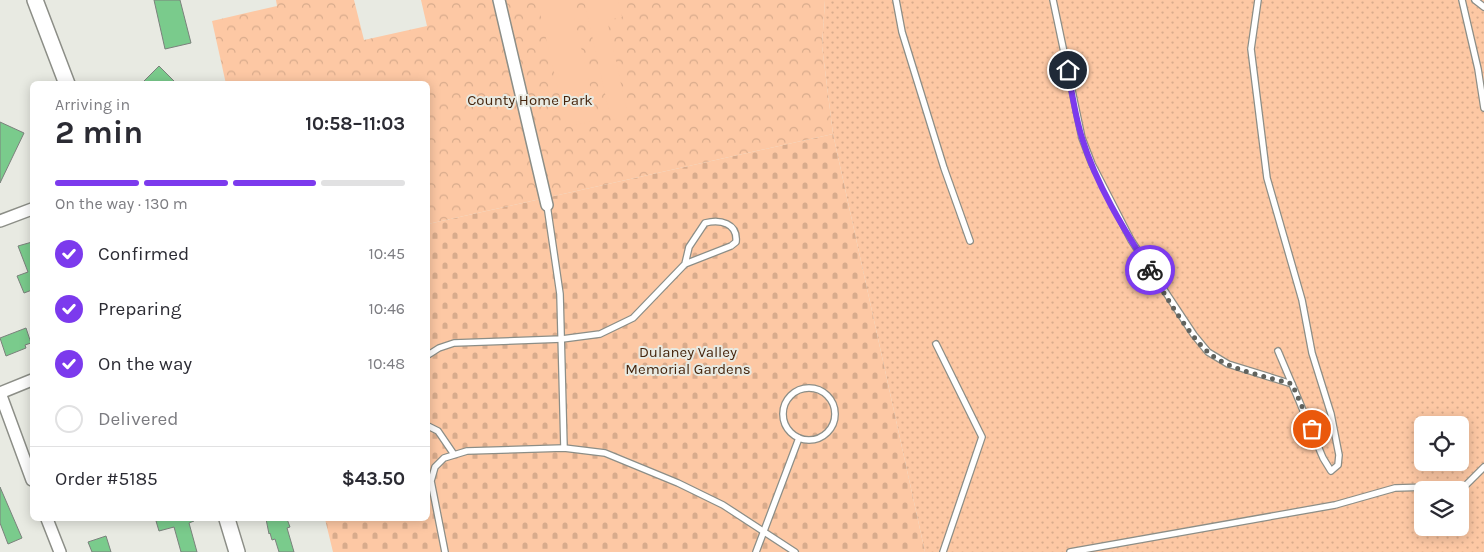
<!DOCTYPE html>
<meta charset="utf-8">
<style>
:root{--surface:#fff;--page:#f7f7f7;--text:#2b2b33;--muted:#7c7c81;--line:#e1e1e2;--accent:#7c3aed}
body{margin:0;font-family:Karla,sans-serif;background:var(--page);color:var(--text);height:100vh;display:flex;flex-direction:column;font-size:19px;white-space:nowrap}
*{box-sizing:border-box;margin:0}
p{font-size:16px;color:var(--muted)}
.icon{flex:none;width:28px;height:28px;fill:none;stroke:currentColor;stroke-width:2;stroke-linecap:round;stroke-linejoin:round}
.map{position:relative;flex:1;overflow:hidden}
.drawer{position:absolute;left:30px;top:81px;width:400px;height:440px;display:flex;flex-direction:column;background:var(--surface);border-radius:8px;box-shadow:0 2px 12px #0003}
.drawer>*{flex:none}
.buttons{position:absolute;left:1414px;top:416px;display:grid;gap:10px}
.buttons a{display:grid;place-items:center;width:55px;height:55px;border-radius:8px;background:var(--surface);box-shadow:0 2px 12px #0003;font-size:25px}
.pin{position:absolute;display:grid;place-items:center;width:42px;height:42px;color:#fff;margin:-21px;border:2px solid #fff;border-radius:50%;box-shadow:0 1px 5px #0007}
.courier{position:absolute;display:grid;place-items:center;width:50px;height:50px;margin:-25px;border:4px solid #7c3aed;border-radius:50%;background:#fff;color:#222;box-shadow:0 1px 6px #0007}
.summary em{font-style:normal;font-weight:700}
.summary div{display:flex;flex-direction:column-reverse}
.summary{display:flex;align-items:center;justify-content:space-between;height:85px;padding:0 25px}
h1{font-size:32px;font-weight:700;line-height:38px}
.bar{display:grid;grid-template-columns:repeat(4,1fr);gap:8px 5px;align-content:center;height:60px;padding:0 25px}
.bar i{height:6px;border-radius:4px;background:var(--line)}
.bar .current{background:var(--accent)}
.bar p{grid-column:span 4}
.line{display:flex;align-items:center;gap:12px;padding:0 25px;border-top:1px solid var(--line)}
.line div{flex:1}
ol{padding:0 25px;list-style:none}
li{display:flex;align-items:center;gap:15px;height:55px}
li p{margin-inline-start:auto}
li .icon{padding:5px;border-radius:50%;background:var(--accent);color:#fff;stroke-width:4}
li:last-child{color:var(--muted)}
li i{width:28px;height:28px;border:2px solid var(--line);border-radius:50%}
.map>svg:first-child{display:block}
.grass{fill:url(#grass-dots);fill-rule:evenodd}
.cemetery{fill:url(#cemetery-stones)}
.park{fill:url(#park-crowns)}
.garden{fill:#fdc8a4}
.building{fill:#7acb8c;stroke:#7b817c}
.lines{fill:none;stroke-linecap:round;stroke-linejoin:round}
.service-casing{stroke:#8c8e87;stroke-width:8}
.minor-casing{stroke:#8c8e87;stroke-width:14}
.tertiary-casing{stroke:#8c8e87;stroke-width:18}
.service{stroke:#fff;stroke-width:5.5}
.minor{stroke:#fff;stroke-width:11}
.tertiary{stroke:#fff;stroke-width:15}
.done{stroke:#60625d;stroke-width:5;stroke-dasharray:0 9}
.route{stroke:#7c3aed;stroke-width:6}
.labels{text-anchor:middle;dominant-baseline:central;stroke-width:4;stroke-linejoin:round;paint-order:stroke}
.park-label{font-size:15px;fill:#46260e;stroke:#e8eae2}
</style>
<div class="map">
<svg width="1484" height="552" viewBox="0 0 1484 552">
<defs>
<pattern id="grass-dots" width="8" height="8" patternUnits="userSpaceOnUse" patternTransform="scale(1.25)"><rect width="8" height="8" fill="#fdc8a4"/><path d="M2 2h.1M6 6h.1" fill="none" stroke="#d8ab8c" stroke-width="1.8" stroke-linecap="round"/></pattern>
<pattern id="cemetery-stones" width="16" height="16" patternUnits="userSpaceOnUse" patternTransform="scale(1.25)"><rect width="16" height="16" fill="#fdc8a4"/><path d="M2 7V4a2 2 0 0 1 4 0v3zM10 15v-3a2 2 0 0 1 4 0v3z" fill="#d8ab8c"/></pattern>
<pattern id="park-crowns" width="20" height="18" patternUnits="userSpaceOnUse" patternTransform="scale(1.25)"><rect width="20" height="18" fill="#fdc8a4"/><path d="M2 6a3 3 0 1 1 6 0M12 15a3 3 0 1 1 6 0" fill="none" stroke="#d8ab8c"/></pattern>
</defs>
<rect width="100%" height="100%" fill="#e8eae2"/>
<!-- grass -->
<path class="grass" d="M825,0h659v552h-559l-92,-418 -11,-88zM1422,425h38v37h-38zM1422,490h38v38h-38z"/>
<!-- cemetery -->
<path class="cemetery" d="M833,134l92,418h-592l-8,-33h103v-295z"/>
<!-- park -->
<path class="park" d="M276,0h78l10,40 63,-14 -6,-26h404l-3,46 11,88 -405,90v-140h-202l-14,-63 65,-15z"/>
<!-- garden -->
<g class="garden">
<path d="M537,0h33l28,120 -31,7z"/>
<path d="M584,0h34l4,17 -15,3 21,96 -17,4z"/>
</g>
<!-- building -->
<g class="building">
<path d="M154,0h26l11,43 -26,6z"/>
<path d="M159,66l18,18h-36z"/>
<path d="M0,122l24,11 -24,50z"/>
<path d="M32,242v48l-8,3 -7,-17 11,-4 -10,-26z"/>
<path d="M26,328l5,15 -6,2 1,3 -20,8 -6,-18z"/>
<path d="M0,487l22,51 -14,6 -8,-21z"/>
<path d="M163,519h31v2l-5,2 8,29h-16l-7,-25 -15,4 -3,-10z"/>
<path d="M266,519h21l3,8 -3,1 7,24h-15l-4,-13 -3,1 -2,-7 -1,1z"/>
<path d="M106,536l5,16h-19l-4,-10z"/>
</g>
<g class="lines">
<!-- service casing -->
<g class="service-casing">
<g id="service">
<path d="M896,0l6,32 42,136 26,73"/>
<path d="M1053,0l29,138 10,26 39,76 63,95 14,17 20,12 64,20 31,74 8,13 7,-6 1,-10 -8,-41 -19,-61 -10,-53 -35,-122 -16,-129 7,-49"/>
<path d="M1462,0l16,69 6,39"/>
<path d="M1475,0l9,7"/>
<path d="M547,205l13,89 4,154"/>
<path d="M936,344l46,93 -39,115"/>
<path d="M1278,351l14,33"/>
<path d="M428,355l11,-7 15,-5 108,-4 38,-5 33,-16 52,-54 46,-18 5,-4c2,-19 -16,-23 -31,-19l-16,24 -4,17"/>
<circle cx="809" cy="414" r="26"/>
<path d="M428,426l10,5 15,22"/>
<path d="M445,552l-14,-71 4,-14 9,-9 23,-7 97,-3 41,5 73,30 45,22 72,47"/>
<path d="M756,552l43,-114"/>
<path d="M1070,552l265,-47 60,-17 70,-2 19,-19"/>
</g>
</g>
<!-- minor casing -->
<g class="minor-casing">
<g id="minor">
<path d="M499,0l48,205"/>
<path d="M0,221l32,-12"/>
<path d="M0,393l32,87"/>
<path d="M0,393l32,-13"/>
<path d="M47,519l13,33"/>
</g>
</g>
<!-- tertiary casing -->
<g class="tertiary-casing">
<g id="tertiary">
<path d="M35,0l32,84"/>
<path d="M227,519l10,33"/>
</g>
</g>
<!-- service -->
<use href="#service" class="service"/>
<!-- minor -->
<use href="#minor" class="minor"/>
<!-- tertiary -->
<use href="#tertiary" class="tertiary"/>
</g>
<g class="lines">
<!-- done -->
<path class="done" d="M1150,270c14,23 39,66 59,83 22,18 57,23 83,31l20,45"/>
<!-- route -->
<path class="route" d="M1068,70c4,23 7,46 14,68 14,46 42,92 68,132"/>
</g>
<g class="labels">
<!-- park labels -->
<g class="park-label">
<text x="530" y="100">County Home Park</text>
<text x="688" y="352">Dulaney Valley<tspan x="688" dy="17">Memorial Gardens</tspan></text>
</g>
</g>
</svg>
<div class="buttons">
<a><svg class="icon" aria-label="locate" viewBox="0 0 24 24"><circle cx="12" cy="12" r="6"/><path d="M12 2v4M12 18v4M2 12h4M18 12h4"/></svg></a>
<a><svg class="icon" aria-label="layers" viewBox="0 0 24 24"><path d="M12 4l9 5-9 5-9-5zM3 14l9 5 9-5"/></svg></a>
</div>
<div class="pin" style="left:1312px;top:429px;background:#ea580c"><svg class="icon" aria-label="bag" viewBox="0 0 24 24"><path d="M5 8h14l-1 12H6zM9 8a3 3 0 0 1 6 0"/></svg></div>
<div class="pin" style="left:1068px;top:70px;background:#1f2937"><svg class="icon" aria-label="home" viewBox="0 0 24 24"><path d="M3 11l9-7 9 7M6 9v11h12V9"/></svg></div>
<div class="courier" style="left:1150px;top:270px"><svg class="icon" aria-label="bike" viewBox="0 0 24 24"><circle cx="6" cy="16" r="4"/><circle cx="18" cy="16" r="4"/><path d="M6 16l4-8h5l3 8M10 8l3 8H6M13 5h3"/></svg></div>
<section class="drawer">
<div class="summary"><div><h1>2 min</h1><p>Arriving in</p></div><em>10:58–11:03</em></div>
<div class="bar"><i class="current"></i><i class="current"></i><i class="current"></i><i></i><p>On the way · 130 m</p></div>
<ol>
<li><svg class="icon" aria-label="check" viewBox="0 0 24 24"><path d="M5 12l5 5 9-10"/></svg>Confirmed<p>10:45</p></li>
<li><svg class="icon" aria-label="check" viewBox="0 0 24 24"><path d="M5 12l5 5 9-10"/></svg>Preparing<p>10:46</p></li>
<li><svg class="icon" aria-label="check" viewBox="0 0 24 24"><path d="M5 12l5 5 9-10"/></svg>On the way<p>10:48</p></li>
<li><i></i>Delivered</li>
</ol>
<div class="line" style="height:65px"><div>Order #5185</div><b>$43.50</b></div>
</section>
</div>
